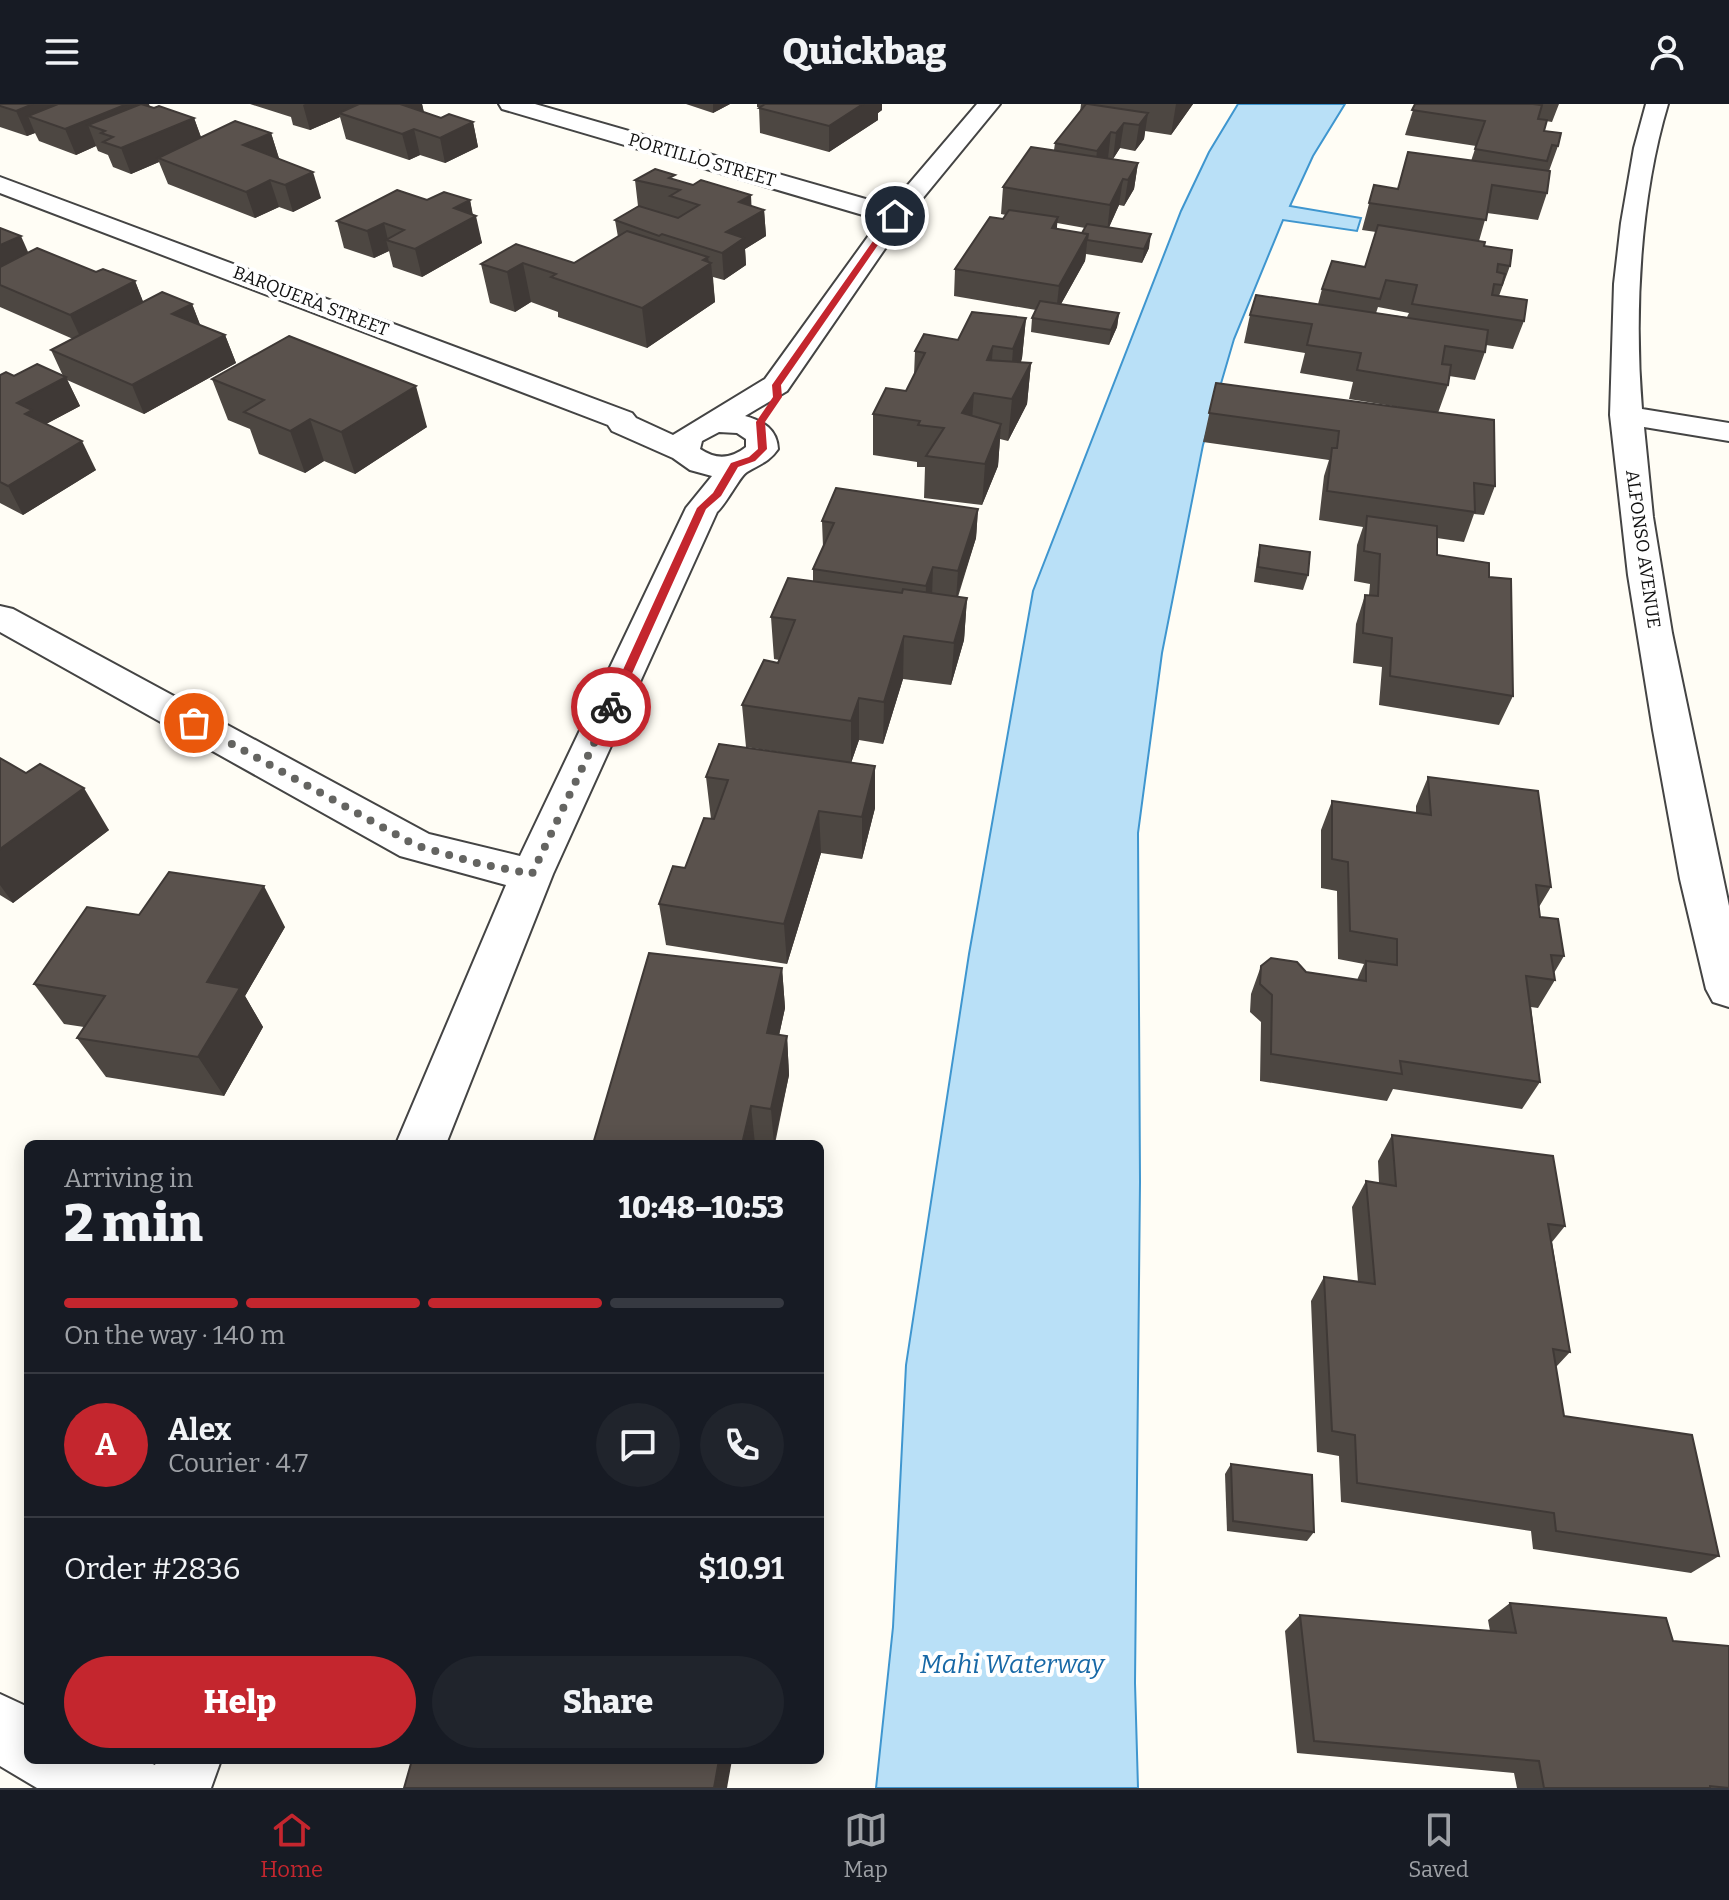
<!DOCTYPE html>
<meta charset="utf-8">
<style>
:root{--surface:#171b24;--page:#20242c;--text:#f1f3f6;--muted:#9ea1a6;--line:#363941;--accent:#c4262e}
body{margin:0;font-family:Bitter,serif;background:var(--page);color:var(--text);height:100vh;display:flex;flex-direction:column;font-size:30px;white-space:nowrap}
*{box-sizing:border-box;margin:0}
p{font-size:26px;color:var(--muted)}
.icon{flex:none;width:44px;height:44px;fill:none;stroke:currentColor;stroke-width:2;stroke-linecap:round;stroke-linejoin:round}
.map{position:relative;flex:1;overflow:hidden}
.panel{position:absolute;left:24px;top:1036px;width:800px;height:624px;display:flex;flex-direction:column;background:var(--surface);border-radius:12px;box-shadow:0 4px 20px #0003}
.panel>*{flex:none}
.pin{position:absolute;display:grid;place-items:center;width:68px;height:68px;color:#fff;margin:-34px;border:4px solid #fff;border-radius:50%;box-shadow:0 2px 8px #0007}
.courier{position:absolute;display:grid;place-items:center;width:80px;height:80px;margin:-40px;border:6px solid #c4262e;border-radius:50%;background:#fff;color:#222;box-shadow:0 2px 10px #0007}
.summary em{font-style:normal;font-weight:800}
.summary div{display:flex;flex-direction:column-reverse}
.summary{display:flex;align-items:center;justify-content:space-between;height:136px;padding:0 40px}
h1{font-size:52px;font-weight:800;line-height:60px}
.bar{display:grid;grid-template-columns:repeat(4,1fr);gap:12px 8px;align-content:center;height:96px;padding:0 40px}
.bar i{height:10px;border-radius:6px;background:var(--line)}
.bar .active{background:var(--accent)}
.bar p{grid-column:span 4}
.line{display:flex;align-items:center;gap:20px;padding:0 40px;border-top:2px solid var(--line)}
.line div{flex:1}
.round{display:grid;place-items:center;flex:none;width:84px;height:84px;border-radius:42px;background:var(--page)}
.action{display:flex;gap:16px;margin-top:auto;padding:16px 40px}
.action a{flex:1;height:92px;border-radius:48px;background:var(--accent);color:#fff;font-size:32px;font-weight:800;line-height:92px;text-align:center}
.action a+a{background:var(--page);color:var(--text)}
header{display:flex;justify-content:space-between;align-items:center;height:104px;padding:0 40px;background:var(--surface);font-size:36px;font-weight:800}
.menu{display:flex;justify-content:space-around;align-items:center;height:112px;border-top:2px solid var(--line);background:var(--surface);font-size:22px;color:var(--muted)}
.menu a{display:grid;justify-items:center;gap:4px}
.menu .active{color:var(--accent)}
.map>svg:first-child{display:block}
.water{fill:#b9e0f7;stroke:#3f96cf;stroke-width:2}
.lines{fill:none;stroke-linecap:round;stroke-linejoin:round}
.minor-casing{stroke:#444;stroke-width:4}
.minor{fill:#fff;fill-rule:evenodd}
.wall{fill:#4d4742;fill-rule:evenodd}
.shaded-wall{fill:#3f3936}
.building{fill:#5a524d;stroke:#3f3936;stroke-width:2}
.route{fill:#c4262e}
.done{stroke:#646461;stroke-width:8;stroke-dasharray:0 14.4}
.labels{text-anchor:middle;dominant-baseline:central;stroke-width:8;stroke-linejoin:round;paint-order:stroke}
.far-street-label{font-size:18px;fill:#111;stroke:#fff}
.near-water-label{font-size:26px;font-style:italic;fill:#1768a6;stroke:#fff}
</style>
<header><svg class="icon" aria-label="menu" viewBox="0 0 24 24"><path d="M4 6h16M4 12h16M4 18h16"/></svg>Quickbag<svg class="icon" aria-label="person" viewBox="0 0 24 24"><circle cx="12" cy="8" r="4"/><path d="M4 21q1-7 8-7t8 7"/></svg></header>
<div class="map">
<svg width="1729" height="1684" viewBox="0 0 1729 1684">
<rect width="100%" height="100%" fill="#fffdf5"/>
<!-- water -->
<path class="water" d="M1238,0h107l-32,52 -23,50 71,12 -4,13 -74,-11 -49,119 -31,106 -41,208 -24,180 2,349 -5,501 3,105h-262l17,-161 13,-262 63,-411 64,-363 148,-380 28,-59z"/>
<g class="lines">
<!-- minor casing -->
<g class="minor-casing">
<g id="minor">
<path d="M499,0h36l355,102 87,-102h23l-96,117 -117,170 -42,25c18,5 32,13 33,33 -9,13 -18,15 -31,23 -7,4 -20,31 -30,40l-164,362 -107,270h-50l110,-259 -106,-29 -400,-224v-26l13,3 416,225 91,22 166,-348 26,-32 -22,-6 -17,-12 -61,-27 -4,-6 -608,-232v-16l632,236 4,5 37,17 92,-56 115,-159 -378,-111zM719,328l18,1 9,6v8c-15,12 -30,13 -46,2l2,-8z"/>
<path d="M1646,0h22c-28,93 -34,208 -26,305l87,14v18l-85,-14 9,90 19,116 57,273v101l-16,-5 -7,-13 -26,-110 -27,-149 -25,-155 -18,-160 4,-131 7,-61 13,-75z"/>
<path d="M0,1590l28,13v53h115l12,5 2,-5h64l-10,28h-174l-37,-22z"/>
</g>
</g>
<!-- minor -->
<use href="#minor" class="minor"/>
</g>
<!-- wall -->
<g class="wall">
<path d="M0,0l150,3 44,11 7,19 70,-4 8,25 42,40 -28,14 -14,-5 -24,11 -87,-34 -9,-22 -28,12 -18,-7 -5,-12 -10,-4 -2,-5 -20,9 -37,-14 -4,-8 -8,3 -27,-9z"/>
<path d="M250,0h172l2,8 17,6 32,4 5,25 -33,16 -25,-8 -11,5 -63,-21 -6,-22 -30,13 -17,-5 -2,-8z"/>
<path d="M686,0h44l-17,9z"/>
<path d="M757,0h125v6l-4,3v7l-49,32 -69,-19 -1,-26h-2z"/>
<path d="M1081,0h112l-22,31 -26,-4 -1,8 -9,12 -15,-3 -7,11 -5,-1 30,5 -4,26 -10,17 -5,-1 -10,22 40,21 -7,15 -56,-9 -1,7 -24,43 58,9 -2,14 -8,18 -78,-13 1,-14 4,-8 -82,-14 1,-27 51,-54 -5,-1 2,-27 51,-37 1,-7 25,-31zM1057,119l28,5 -3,5 -25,-4z"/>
<path d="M1415,0h144l-7,18 -6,-1 -2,10 14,15 -9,25 -2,22 -9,27 -51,-7 -8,28 31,25 -11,30 25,25 -11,28 -27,-4 -1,7 -10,28 -26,-4 -1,9 -10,28 57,73 -11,29 -10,-1 -10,28 -27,-4v17l52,22 24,119 -14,29 -120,-20 3,-38 -29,-4 3,-39 9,-29h4l1,-11 -16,-3 3,-36 6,-18 -44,-7 5,-44 5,-16 -126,-18 13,-59 195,26 -62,-10 4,-17 -53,-9 5,-20 -61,-10 6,-28 68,-11 4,-15 43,-22 11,-35 -14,-2 12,-45 23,4 74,-28 5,-15 -71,-11zM1378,203l31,6 -2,4 -31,-4z"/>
<path d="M635,76h40l18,5 58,10v11l13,4 2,26 -21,13 1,16 -22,15 -11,-3 2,25 -68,46 -89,-31v-5l-27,-10 -16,10 -25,-9 -9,-39 93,-1 44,-26 -3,-17 23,-14z"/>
<path d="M427,96h43l3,15 9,28 -60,34 -29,-10 -4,-16 -15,7 -30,-10 -7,-27z"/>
<path d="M0,124l28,25 68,19 39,9 8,21 49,2 8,21 25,10 11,28 -92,51 -77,-34 13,26 -34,18 50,46 -73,45 -23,-12v-128l63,1 -12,-26 22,-11 -73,-32z"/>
<path d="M1026,214l-4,40 -1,4 10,1 -4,41 -19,37 -8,-2 -2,27 -16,39 -58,-7 1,-31h-8v-5l-44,-7v-41l33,-23 8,-16 1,-24 43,-11z"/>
<path d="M212,275l215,48 -72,47 -31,-13 -19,12 -46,-19 -9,-25 -22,-9z"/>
<path d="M978,405l-2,29 -18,59 9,1 -3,42 -13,45 -48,-6 -20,65 -24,-4 -8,23 -105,-16 -4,-42 37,-45 -5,-1 -3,-42 42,-36v-12l10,-22 -1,-26z"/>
<path d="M1260,441l48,30 -5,15 -49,-8 3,-22z"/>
<path d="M0,654l109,72 -96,73 -13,-8z"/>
<path d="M875,662v42l-13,51 -41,-6 -34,111 -121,-19 -7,-41 26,-36 26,-49 -5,-42z"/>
<path d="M1428,673l123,110 -12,20 1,10 24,39 -10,17 1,7 -17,28 -7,-1 9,75 -18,27 -129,-20 -6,12 -127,-20 1,-59 -11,-10 1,-18 10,-28 45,6 51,8 7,-16 -26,-5 -1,-68 -16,-3v-58l11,-29 84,12v-7z"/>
<path d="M139,811l146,12 -40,69 18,31 -39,69 -118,-19 -29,-39 7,-11 -20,-3 -30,-40z"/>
<path d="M782,864l3,40 -6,27 8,1 2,39 -14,69h-182z"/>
<path d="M1392,1031l173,91 -13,16 18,110 -14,15 8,49 155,140 -28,17 -158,-24 -2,-18 -190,-29 -2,-46 -22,-4 -6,-151 13,-24 34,5 -6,-75 14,-26 13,2 -1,-22z"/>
<path d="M1231,1360l83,68 -7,9 -80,-10 -2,-57z"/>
<path d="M1510,1499l163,38 56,147h-212l-3,-15 -217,-20 -12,-122 15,-16 190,16 -2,-11z"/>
</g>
<!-- shaded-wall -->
<g class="shaded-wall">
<path d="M33,0h71l-76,12 7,17 -8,3 -11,-25z"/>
<path d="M127,0h22l6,18 -42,15 -8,-6 -17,-6 8,21 -20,9 -11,-26z"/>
<path d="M305,0h55l-21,9 1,4 -30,13 -7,-25z"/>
<path d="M406,0h16l4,19 -23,-18z"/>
<path d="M713,0h17l-17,9z"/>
<path d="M863,0h19v6l-4,3v7l-49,32v-26z"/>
<path d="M1176,0h17l-22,31z"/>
<path d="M1148,9l-4,26 -9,12 4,-26z"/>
<path d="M194,14l9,25 -45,15 1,4 -28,12 -10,-26z"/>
<path d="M473,18l5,25 -33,16 -5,-25z"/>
<path d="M1124,19l-4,25 -7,11 3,-26z"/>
<path d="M414,25l6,26 -11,5 -7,-26z"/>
<path d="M1111,28l-3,26 -14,19 3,-26z"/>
<path d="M271,29l8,26 -36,-14z"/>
<path d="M1138,59l-4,26 -10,17 4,-26z"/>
<path d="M313,68l8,26 -28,14 -8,-27z"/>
<path d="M1123,75l-4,26 -12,27 3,-27z"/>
<path d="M270,76l9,27 -24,11 -9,-26z"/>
<path d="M751,91l1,22 12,-7 2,26 -21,13 1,16 -22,15 -2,-27 4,-21 13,-30z"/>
<path d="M470,96l3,18 3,-2 6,27 -60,34 -7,-28 39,-41z"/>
<path d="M1058,113l-3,27 -3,-16z"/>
<path d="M384,119l4,17h-2l3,11 -15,7 -7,-27z"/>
<path d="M1088,130l-3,27 -29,52 3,-27z"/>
<path d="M1151,130l-2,14 -7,15 2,-14z"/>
<path d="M21,132l12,27 -33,15v-33z"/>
<path d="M708,153l1,7 2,-1 4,39 -68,46 -5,-40z"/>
<path d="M523,159l8,39 -16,10 -8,-40z"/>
<path d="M135,177l11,28 -63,34 -13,-28z"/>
<path d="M192,200l11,28 -31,-18z"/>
<path d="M1119,209l-2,14 -8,18 2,-15z"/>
<path d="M1026,214l-4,40 -12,32 3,-41z"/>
<path d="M225,231l11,28 -92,51 -12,-29z"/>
<path d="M993,242l-3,41 -3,-27z"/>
<path d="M1031,259l-4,41 -19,37 4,-42z"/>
<path d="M66,273l14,29 -47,25 -16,-28z"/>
<path d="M416,282l11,41 -72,47 -14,-42z"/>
<path d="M974,289l-3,41 -9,-21z"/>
<path d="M310,315l14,42 -19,12 -15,-42z"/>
<path d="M1001,320l-3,42 -16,39 3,-41z"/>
<path d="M82,337l14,29 -73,45 -15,-29z"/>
<path d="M978,405l-2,29 -20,62 2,-29z"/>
<path d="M933,463l-1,30 -7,19 1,-30z"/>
<path d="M967,494l-3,42 -13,45 3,-42z"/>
<path d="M904,532l-1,43 -20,65 1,-42z"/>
<path d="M859,594v42l-8,23v-42z"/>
<path d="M875,662v42l-13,51v-42z"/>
<path d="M84,684l25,42 -96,73 -13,-18v-36z"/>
<path d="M819,707l2,42 -34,111 -3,-40z"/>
<path d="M264,782l21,41 -40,69 18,31 -39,69 -26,-39 9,-75z"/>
<path d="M782,864l3,40 -14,64 -4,-39z"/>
<path d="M787,932l2,39 -15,69 -3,-35z"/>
<path d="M751,1002l4,38h-13z"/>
<path d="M719,1656h13l-5,28h-13z"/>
</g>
<!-- building -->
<g class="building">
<path d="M0,0h33l-17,7 -16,-5z"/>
<path d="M58,0h69l-62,25 -37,-13z"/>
<path d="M141,0l13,4 5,-2 35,12 -73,30 -18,-6 10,-5 -12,-4 4,-2 -17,-6z"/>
<path d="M359,0h47l-3,1 38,13 8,-4 24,8 -33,16 -26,-9 -12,5 -63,-21z"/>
<path d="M765,0h98l-34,22 -70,-18z"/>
<path d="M1086,0h2l60,9 -9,12 -15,-2 -8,10 -5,-1 -14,19 -42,-8z"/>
<path d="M1415,0h118l9,1 -4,14 9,1 -3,11 17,2 -3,13 -6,-1 -5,16 -72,-12 10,-28 -73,-11z"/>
<path d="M235,17l36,12 -28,12 70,27 -28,13 -15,-5 -24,12 -88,-34z"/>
<path d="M1031,43l107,16 -10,17 -5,-1 -13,26 -107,-18z"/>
<path d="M1408,48l142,19 -3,22 -55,-8 -6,35 -117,-17 5,-18 24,4z"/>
<path d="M655,65l20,6 -6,3 24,7 8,-5 50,15 -12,7 25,8 -38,22 18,6 -22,15 -60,-19 -3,2 -44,-16 24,-14 39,12 21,-13 -29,-9 10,-6 -45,-10z"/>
<path d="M397,86l30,10 17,-8 26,8 -16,8 22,8 -61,33 -29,-9 18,-10 -20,-7 -17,8 -30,-10z"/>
<path d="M1009,106l49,7 -6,11 36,6 -29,52 -104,-17 35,-52 13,2z"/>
<path d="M1087,120l64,10 -7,15 -57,-9 1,-6 -6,-1z"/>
<path d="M1378,121l107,17 -1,4 28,4 -2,16 -12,-2 -1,8 8,2 -3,11 -8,-1 -2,11 35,5 -3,21 -112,-17 5,-19 -31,-5 -6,19 -58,-10 10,-28 33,6z"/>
<path d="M0,124l21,8 -21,9z"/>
<path d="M627,127l81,26 -5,3 8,3 -69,45 -91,-31 5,-3 -33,-11 -16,9 -26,-8 35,-20 58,19z"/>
<path d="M37,144l59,24 7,-3 32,12 -65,34 -70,-30v-18z"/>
<path d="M162,188l30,12 -20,10 53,21 -93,50 -81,-35z"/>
<path d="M1256,191l232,35 -3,22 -40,-6 -3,18 9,1 -3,20 -91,-15 4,-17 -54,-8 5,-21 -62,-9z"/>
<path d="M1040,197l79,12 -8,17 -79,-12z"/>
<path d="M972,208l54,6 -13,31 -20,-3 -6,14 44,3 -19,36 -38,-6 -12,20 39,11 -16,40 -59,-8 18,-28 -26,-3 2,-4 -47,-7 13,-26 20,3 19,-38 -10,-2 9,-17 34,6z"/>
<path d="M289,232l127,50 -75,46 -31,-13 -20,12 -46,-19 20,-12 -52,-21z"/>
<path d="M37,260l29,13 -49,26 15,7 -7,4 57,27 -74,45 -8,-4v-107l6,-3 8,4z"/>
<path d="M1216,279l278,37 1,66 -21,-3 1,29 -148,-21 5,-43h5l2,-17 -130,-18z"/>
<path d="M836,384l142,21 -20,62 -25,-4 -7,19 -113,-17 21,-46 -12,-2z"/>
<path d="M1367,412l70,10v29l52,8v14l22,2 2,117 -123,-20 2,-38 -29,-5 2,-38 13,1 2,-42 -16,-3z"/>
<path d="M1260,441l50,7 -2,23 -50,-8z"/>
<path d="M788,474l114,15 1,-4 64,9 -13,45 -50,-7 -20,66 -25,-4 -8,23 -109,-16 22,-45 14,3 17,-43 -24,-3z"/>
<path d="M719,640l156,22 -13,51 -43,-6 -35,113 -125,-20 14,-38 12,2 19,-50 10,1 14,-39 -22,-3z"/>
<path d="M0,654l26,15 14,-9 44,24 -84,61z"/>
<path d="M1428,673l110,14 13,96 -15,-2 4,32 18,2 6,37 -13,-1 4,25 -29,-4 14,106 -140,-21 2,13 -131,-20 1,-59 -12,-11 1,-18 10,-8 26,4 9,10 60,9v-20l31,4v-26l-47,-8 -2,-69 -16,-3v-58l99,14z"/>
<path d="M169,768l95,14 -57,96 33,6 -42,69 -121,-19 28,-42 -71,-12 53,-77 52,8z"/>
<path d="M649,849l133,15 -15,65 20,3 -16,73 -20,-3 -9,38h-149z"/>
<path d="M1392,1031l161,21 12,70 -17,-2 22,128 -17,-3 11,67 128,19 27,121 -163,-25 -2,-18 -197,-30 -2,-48 -23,-4 -8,-154 51,7 -9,-103 30,5z"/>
<path d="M1231,1360l81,11 2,57 -81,-11z"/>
<path d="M1510,1499l156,15 7,23 56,5v142l-19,-2v2h-166l-5,-27 -225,-20 -14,-126 216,18z"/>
<path d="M412,1656h307l-5,28h-310z"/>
</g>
<!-- route -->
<path class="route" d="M892,110l6,2 -117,169 1,12 -17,25 2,27 -12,12 -17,6 -17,29 -15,13 -89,198 -10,2 -1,-2 91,-199 16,-15 18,-30 18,-6 9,-8 -2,-27 17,-25 -1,-12z"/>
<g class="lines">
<!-- done -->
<path class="done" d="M194,619l221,122 65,19 52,10 79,-167"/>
</g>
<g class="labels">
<!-- far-street labels -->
<g class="far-street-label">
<text transform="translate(702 56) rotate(16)">PORTILLO STREET</text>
<text transform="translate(311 197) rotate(21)">BARQUERA STREET</text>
<text transform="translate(1643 445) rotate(82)">ALFONSO AVENUE</text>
</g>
<!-- near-water labels -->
<g class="near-water-label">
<text x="1012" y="1560">Mahi Waterway</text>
</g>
</g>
</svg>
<div class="pin" style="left:194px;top:619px;background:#ea580c"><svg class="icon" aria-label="bag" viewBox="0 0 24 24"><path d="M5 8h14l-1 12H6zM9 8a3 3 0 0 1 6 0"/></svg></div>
<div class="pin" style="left:895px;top:112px;background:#1f2937"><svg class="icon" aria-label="home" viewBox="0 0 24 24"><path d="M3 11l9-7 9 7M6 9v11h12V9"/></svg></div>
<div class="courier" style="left:611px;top:603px"><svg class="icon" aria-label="bike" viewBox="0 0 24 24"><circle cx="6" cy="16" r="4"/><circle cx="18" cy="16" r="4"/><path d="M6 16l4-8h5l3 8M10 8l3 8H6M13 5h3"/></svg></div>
<section class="panel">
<div class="summary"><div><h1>2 min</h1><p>Arriving in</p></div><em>10:48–10:53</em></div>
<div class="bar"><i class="active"></i><i class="active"></i><i class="active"></i><i></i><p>On the way · 140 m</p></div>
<div class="line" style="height:144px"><b class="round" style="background:var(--accent);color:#fff">A</b><div><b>Alex</b><p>Courier · 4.7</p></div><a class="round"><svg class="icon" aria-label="chat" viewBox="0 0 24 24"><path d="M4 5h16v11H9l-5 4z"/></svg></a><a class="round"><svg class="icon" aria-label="phone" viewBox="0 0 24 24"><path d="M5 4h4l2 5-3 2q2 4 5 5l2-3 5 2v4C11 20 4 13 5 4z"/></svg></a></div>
<div class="line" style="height:104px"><div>Order #2836</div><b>$10.91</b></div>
<div class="action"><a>Help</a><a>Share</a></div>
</section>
</div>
<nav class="menu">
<a class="active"><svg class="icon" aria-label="home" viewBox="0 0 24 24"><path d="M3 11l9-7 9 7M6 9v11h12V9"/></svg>Home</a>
<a><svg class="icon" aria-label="map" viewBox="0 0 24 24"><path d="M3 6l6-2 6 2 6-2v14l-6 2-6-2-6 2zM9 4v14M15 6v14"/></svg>Map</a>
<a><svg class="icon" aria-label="saved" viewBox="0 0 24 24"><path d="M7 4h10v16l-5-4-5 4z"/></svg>Saved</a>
</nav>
